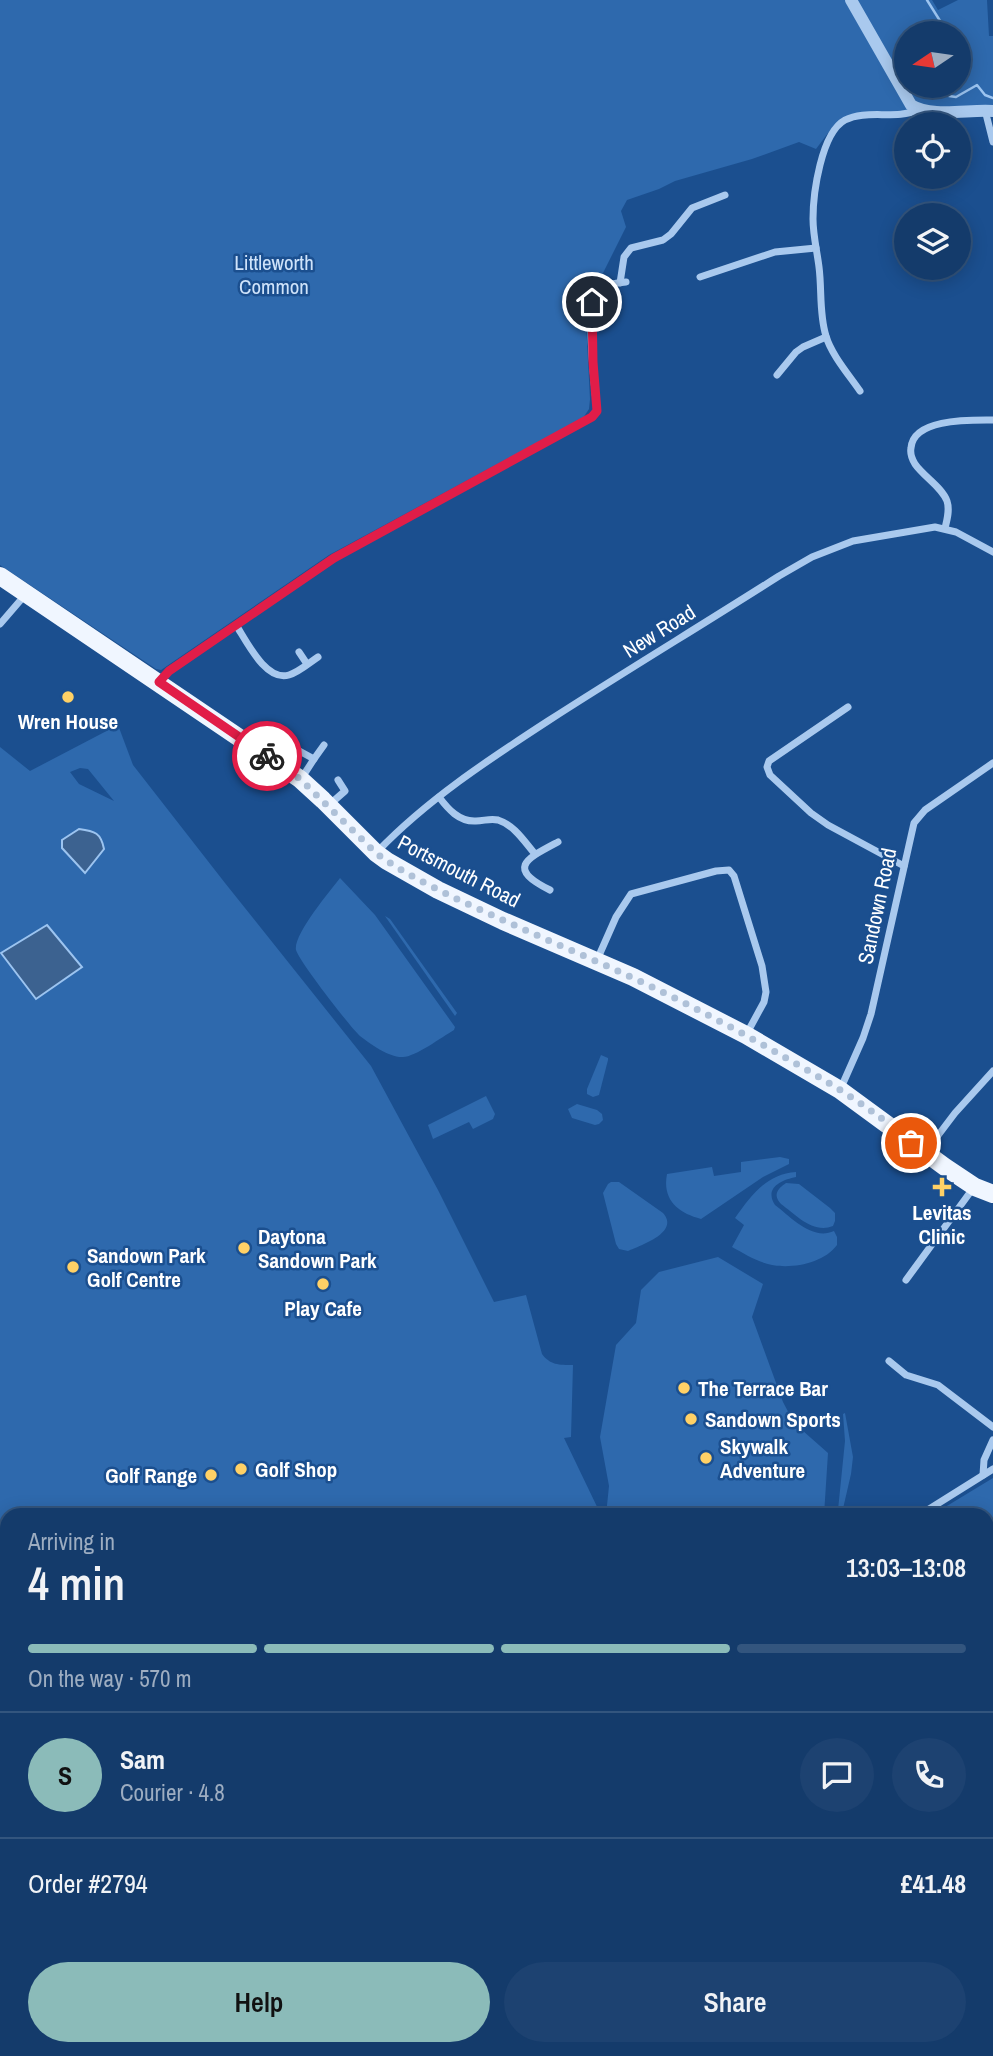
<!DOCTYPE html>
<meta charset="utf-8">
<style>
:root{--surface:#143b6b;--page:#1d4271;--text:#f1f3f6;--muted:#9dadc1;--line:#33557e;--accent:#8bbbb9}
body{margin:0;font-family:"Archivo Narrow",sans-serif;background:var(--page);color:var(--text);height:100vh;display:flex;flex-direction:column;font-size:26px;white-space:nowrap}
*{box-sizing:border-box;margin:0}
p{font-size:23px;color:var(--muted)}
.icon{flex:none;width:38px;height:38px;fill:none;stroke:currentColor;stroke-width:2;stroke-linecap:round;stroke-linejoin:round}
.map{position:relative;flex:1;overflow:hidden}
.sheet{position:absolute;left:0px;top:1508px;width:994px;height:548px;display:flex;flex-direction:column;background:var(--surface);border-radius:21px 21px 0 0;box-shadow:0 4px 18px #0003,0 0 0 2px var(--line)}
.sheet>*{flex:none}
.needle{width:46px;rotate:257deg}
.controls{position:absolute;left:894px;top:21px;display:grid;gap:14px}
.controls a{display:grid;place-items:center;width:77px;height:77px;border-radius:50%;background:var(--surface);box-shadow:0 4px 18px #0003,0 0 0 2px var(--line);font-size:35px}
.pin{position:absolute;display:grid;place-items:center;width:60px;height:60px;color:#fff;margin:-30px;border:4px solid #fff;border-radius:50%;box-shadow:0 2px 7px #0007}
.courier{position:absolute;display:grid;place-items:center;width:70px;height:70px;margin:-35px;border:5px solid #e11d48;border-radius:50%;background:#fff;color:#222;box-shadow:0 2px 9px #0007}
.headline em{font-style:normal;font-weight:600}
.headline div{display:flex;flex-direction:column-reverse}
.headline{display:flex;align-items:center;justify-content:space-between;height:119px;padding:0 28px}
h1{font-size:46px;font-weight:600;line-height:52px}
.bar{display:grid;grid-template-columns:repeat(4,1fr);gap:10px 7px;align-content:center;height:84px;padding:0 28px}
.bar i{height:9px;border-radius:5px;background:var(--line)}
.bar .active{background:var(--accent)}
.bar p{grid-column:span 4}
.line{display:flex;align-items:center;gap:18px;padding:0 28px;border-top:2px solid var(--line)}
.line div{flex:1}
.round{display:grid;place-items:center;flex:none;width:74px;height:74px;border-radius:37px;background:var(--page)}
.primary-button{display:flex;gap:14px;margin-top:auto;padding:14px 28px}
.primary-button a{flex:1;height:80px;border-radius:42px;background:var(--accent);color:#111;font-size:28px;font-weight:600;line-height:80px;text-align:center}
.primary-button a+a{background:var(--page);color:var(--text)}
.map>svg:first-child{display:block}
.green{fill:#2e69ad;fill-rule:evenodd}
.water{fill:#3c6290;stroke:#9cc4f0;stroke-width:2}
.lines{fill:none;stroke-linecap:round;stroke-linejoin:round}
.stream{stroke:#9cc4f0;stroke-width:2.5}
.minor{stroke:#a9c9ee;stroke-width:7}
.tertiary{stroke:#a9c9ee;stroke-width:12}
.primary{stroke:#f0f6ff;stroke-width:18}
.done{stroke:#afc1d8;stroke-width:7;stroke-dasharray:0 12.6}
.route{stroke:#e11d48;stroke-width:9}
.poi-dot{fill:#ffd166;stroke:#1b4f8f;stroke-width:2.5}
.labels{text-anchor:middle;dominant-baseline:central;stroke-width:5;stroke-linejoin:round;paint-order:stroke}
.park-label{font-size:21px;fill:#cfe3fa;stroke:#1b4f8f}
.street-label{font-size:21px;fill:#fff;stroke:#1b4f8f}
.poi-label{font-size:21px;font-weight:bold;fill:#fff;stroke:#1b4f8f;text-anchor:start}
</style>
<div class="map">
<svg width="993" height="2056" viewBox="0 0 993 2056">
<rect width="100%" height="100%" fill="#1b4f8f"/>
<!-- green -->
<g class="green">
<path d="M0,0h932l6,10 20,-10h29l2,36h4v75l-61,1 -87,8 -17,13 -12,16 -17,-7 -47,17 -77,22 -16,8 -32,11 -6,11 5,16 -26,52 -13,14 -2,10 5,96 -1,10 -6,9 -254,137 -168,115 -5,-1 -156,-104zM906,33h53v53h-53z"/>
<path d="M118,725l15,40 92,118 146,183 67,124 56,112 32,-7 16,59c8,11 17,11 31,11l-2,72 -7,1 37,77 -594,1v273l-7,-15v-1027l30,24zM80,768l8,1 26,32 -35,-17 -9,-12z"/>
<path d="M340,878l35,37 80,112 -1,3c-12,7 -39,27 -51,27 -13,1 -33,-13 -43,-21 -10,-9 -61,-75 -64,-86 -3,-15 34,-59 44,-72z"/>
<path d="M385,916l5,3 67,94 -2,3z"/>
<path d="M601,1055l7,3v2l-9,35 -6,2 -6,-3v-5z"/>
<path d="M486,1096l9,18 -2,5 -20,10 -4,-7 -36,17 -5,-14z"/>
<path d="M577,1104l20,6 5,4 1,6 -4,4 -4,1 -23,-7 -4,-9z"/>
<path d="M780,1157l9,2v5l-26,13 -62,42c-23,-6 -39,-19 -34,-45l45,-7 2,9 27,-4v-10z"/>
<path d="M796,1172v5c-15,3 -32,11 -21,28 16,12 37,36 59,26l3,6v8c-13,18 -44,24 -65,20 -15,-3 -27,-11 -40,-18l12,-22 -9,-7c16,-22 31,-44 61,-46z"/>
<path d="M611,1182h8l44,31c17,19 -21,32 -35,38l-9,-2 -3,-5 -13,-51 5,-9z"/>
<path d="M786,1183l13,1 31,24 5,5v8l-2,5c-20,8 -37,-11 -52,-22 -8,-9 -4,-15 5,-21z"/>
<path d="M718,1257l45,27 -11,33 31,85 11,21 34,30 -4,62h-218l3,-29 -9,-49 16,-92 20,-22 5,-33 18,-18z"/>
<path d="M845,1413l8,44 -2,17 -9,39 -2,1 -2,-4 7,-69 -2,-27z"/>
<path d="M993,1478v73l-6,8v-43l-55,-1z"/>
<path d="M0,1886l7,14v99l-7,-1z"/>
<path d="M244,2049h184l2,7h-183z"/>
<path d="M461,2049h43l2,7h-67z"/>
<path d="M650,2049h79v7h-106z"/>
</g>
<!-- water -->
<g class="water">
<path d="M79,829c16,2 22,4 25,20l-19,24 -23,-25v-8z"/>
<path d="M47,925l35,42 -46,32 -35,-46z"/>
</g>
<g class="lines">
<!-- stream -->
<g class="stream">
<path d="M927,0l15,24v9"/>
<path d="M948,86l-1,6 2,4 7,1 21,-12 8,10 8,3"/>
</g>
<!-- minor -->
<g class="minor">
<path d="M985,110l8,32"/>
<path d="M700,277l75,-25 41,-4"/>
<path d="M620,283l4,-26 7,-9 32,-8 8,-6 21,-26 33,-13"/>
<path d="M777,375l19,-23 7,-5 23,-10"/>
<path d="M860,391c-11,-16 -29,-37 -34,-55 -7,-22 -4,-46 -7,-69 -2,-16 -6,-32 -6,-48 0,-25 8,-86 32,-99 21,-11 50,0 74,-10"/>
<path d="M945,528c2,-8 5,-18 2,-27 -5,-14 -24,-25 -32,-37 -3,-5 -5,-11 -4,-16 2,-30 60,-28 82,-28"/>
<path d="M0,624l25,-29"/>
<path d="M236,625c11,17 30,57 53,50 10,-3 20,-12 29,-18"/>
<path d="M299,652l8,12"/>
<path d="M159,681l10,-10 165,-113 258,-141 5,-6c-2,-20 -12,-106 -1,-119 6,-8 21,-9 30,-10"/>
<path d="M848,707l-79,54 -2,6 3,8 41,38 17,12 76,41"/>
<path d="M292,747l22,12 -13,20"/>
<path d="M314,759l10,-14"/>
<path d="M439,797c9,12 20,25 37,24 8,0 14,-3 22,-1 16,5 26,21 37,34"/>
<path d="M329,805l16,-14 -7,-11"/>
<path d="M378,851c49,-51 110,-91 170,-130 76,-49 154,-96 231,-145l33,-19 41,-16 82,-14 21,5 37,20"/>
<path d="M550,890c-44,-22 -24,-31 8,-48"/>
<path d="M597,960l19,-43 15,-23 85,-23 13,-1 5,6 28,90 4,26 -2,10 -18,33"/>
<path d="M840,1090l23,-52 8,-24 43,-191 11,-13 68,-47"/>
<path d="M930,1146l25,-33 38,-42"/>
<path d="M906,1280l68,-93"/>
<path d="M889,1361l17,14 32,10 55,42"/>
<path d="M983,1475l1,-15 9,-20"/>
<path d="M918,1516l75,-47"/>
<path d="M987,1565l6,-7"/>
<path d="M987,1753l6,4"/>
<path d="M0,1946l7,5"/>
<path d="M818,2049v7"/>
</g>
<!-- tertiary -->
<path class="tertiary" d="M851,0l60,105c21,13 58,4 82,6"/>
<!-- primary -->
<path class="primary" d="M0,576l300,203 23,21 53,53 11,8 51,29 65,31 130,56 113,58 94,55 105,77 30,20 18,7"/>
</g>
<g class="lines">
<!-- done -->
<path class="done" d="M267,756l33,23 76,74c25,19 55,33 83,47 39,18 77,35 116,52 70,30 138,64 204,102 46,26 93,53 132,89"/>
<!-- route -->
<path class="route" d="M267,756l-108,-74 10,-11 165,-113 258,-141 5,-6 -4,-49 -1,-60"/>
</g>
<!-- markers -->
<g class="poi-dot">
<circle cx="68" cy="697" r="7"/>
<path d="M938.5 1176.5h7v7h7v7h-7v7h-7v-7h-7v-7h7z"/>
<circle cx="244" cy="1248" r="7"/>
<circle cx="73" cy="1267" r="7"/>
<circle cx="323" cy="1284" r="7"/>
<circle cx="684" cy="1388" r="7"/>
<circle cx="691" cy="1419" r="7"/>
<circle cx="706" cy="1458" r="7"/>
<circle cx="241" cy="1469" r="7"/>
<circle cx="211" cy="1475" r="7"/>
</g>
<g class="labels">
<!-- park labels -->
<g class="park-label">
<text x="274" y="262">Littleworth<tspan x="274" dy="24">Common</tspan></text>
</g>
<!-- street labels -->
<g class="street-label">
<text transform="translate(659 631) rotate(-32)">New Road</text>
<text transform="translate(459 871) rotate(27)">Portsmouth Road</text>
<text transform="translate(877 906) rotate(-78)">Sandown Road</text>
</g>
<!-- poi labels -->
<g class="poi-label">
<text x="68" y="721" text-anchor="middle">Wren House</text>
<text x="942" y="1212" text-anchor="middle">Levitas<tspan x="942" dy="24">Clinic</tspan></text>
<text x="258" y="1236">Daytona<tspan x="258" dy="24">Sandown Park</tspan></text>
<text x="87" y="1255">Sandown Park<tspan x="87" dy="24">Golf Centre</tspan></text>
<text x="323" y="1308" text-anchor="middle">Play Cafe</text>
<text x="698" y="1388">The Terrace Bar</text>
<text x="705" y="1419">Sandown Sports</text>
<text x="720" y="1446">Skywalk<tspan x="720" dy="24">Adventure</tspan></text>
<text x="255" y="1469">Golf Shop</text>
<text x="197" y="1475" text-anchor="end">Golf Range</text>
</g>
</g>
</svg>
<div class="controls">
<a><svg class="needle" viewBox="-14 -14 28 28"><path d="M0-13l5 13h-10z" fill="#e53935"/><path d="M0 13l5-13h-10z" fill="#9dadc1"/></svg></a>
<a><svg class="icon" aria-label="locate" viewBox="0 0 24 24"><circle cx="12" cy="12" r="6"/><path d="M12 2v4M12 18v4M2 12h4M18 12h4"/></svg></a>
<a><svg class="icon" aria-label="layers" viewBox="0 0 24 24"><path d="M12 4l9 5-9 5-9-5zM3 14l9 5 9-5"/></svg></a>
</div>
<div class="pin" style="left:911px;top:1143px;background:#ea580c"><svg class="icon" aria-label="bag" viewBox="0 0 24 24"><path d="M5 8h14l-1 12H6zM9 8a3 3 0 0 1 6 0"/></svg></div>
<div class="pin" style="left:592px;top:302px;background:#1f2937"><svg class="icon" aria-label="home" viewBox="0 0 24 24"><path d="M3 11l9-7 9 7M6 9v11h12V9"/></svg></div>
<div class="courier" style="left:267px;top:756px"><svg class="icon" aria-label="bike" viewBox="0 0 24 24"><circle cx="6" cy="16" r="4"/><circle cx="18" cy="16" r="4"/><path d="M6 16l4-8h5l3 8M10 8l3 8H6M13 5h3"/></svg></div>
<section class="sheet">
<div class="headline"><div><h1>4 min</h1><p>Arriving in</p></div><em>13:03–13:08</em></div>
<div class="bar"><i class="active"></i><i class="active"></i><i class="active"></i><i></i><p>On the way · 570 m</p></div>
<div class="line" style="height:126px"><b class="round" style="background:var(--accent);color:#111">S</b><div><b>Sam</b><p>Courier · 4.8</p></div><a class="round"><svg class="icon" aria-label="chat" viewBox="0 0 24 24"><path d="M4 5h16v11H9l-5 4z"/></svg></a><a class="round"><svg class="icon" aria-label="phone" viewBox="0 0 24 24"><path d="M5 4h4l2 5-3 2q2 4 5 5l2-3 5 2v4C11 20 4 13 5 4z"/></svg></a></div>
<div class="line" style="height:91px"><div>Order #2794</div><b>£41.48</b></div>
<div class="primary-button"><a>Help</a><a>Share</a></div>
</section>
</div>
